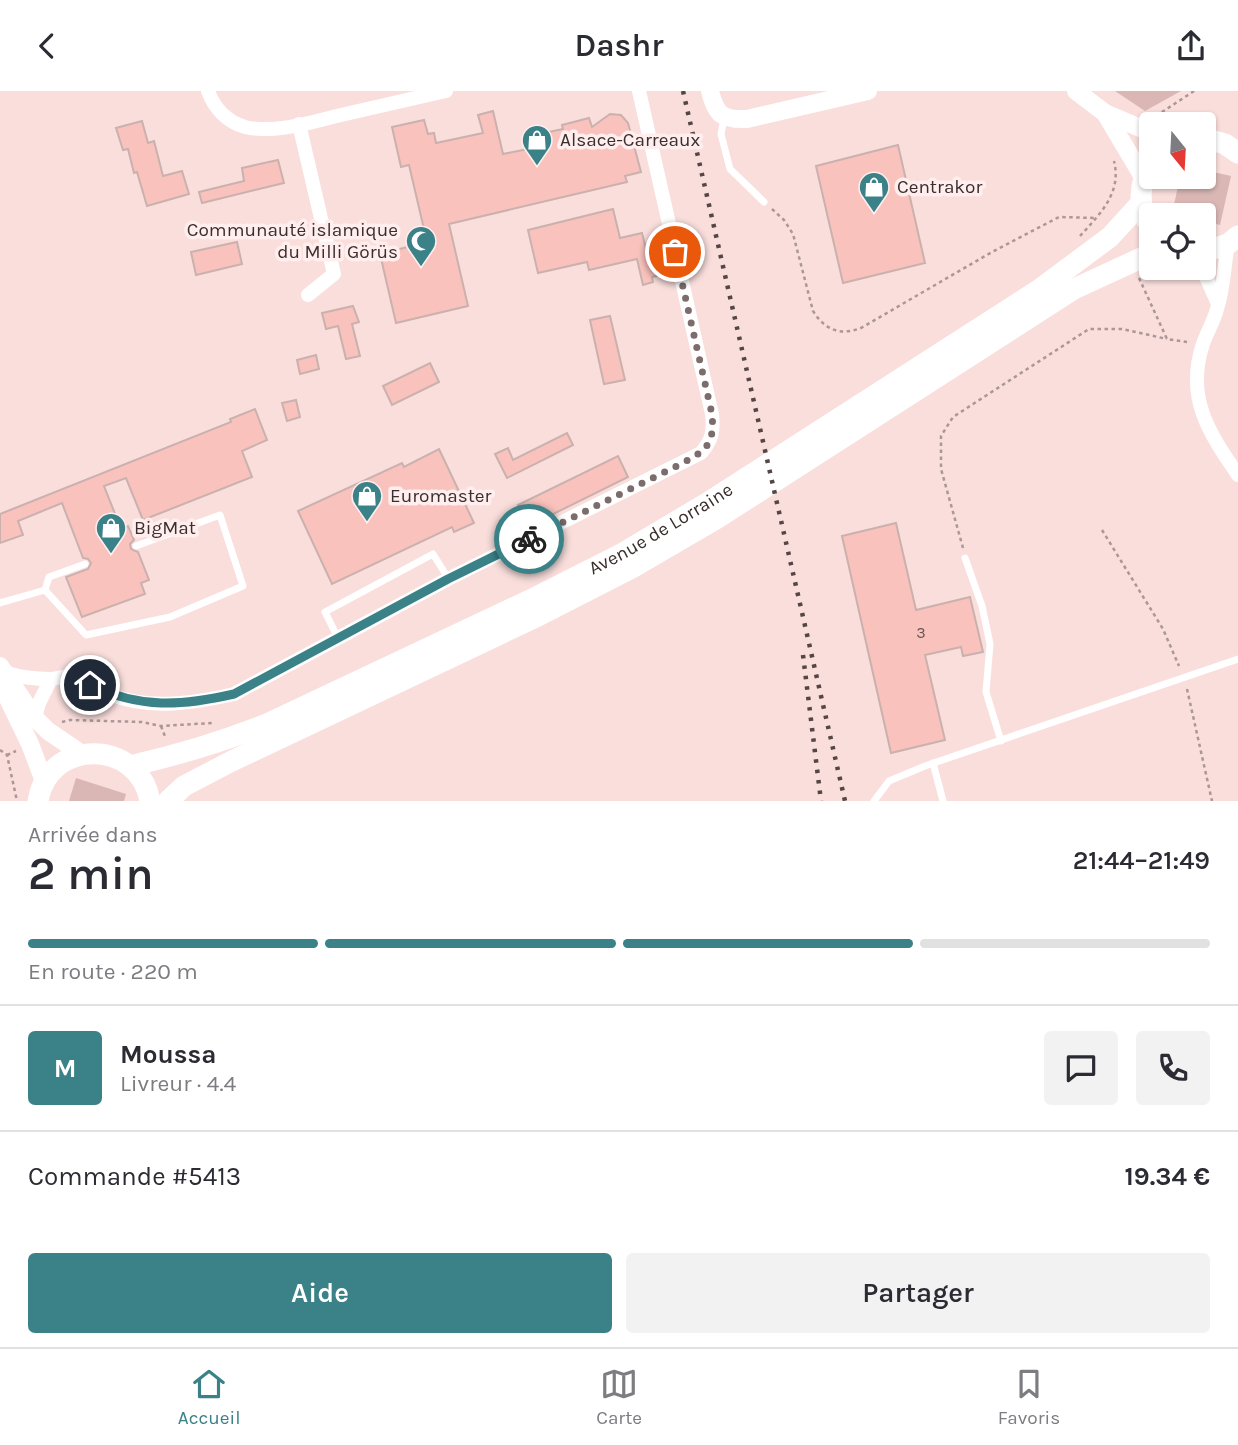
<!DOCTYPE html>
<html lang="fr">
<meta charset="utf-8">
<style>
:root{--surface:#fff;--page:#f2f2f3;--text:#2b2b33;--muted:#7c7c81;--line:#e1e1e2;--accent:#3a8288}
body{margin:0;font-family:Karla,sans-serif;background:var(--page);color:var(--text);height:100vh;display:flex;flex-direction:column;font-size:26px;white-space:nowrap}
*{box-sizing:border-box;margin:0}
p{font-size:23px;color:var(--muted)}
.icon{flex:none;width:38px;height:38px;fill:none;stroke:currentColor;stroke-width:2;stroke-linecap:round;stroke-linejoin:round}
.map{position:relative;height:710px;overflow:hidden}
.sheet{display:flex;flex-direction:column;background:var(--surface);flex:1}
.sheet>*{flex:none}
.needle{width:46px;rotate:162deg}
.fabs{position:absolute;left:1139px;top:21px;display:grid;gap:14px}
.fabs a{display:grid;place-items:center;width:77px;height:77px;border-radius:7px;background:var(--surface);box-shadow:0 2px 5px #0004;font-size:35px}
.pin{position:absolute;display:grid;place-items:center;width:60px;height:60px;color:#fff;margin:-30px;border:4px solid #fff;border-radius:50%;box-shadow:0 2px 7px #0007}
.courier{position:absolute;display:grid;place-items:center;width:70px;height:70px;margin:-35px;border:5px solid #3a8288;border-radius:50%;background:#fff;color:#222;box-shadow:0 2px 9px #0007}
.head em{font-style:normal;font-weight:600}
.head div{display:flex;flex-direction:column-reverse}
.head{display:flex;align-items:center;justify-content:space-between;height:119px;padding:0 28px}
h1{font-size:46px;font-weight:600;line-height:52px}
.bar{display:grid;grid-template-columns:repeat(4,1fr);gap:10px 7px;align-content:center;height:84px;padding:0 28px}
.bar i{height:9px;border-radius:5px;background:var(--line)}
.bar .current{background:var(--accent)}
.bar p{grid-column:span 4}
.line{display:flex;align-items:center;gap:18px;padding:0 28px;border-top:2px solid var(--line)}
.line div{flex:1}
.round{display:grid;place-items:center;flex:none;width:74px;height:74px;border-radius:7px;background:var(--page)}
.cta{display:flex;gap:14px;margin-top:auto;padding:14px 28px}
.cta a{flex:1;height:80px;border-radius:7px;background:var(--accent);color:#fff;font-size:28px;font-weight:600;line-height:80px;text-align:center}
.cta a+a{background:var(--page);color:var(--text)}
header{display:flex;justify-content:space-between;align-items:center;height:91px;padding:0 28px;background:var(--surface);font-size:32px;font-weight:600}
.tabs{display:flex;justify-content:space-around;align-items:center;height:98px;border-top:2px solid var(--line);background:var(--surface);font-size:19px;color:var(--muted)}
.tabs a{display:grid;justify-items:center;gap:4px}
.tabs .current{color:var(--accent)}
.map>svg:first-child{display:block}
.green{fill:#dab7b4}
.building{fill:#f9c2bd;stroke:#cab1ae;stroke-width:2}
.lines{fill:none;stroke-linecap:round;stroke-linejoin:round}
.path{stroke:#ab9796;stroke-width:2.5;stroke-dasharray:3.5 3.5;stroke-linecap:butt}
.service{stroke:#fff;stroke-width:7}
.minor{stroke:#fff;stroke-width:14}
.tertiary{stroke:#fff;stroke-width:18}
.primary{stroke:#fff;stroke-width:21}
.rail{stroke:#534645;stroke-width:4.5;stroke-dasharray:3.5 7;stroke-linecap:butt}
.done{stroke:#7c6c6b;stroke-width:7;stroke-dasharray:0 12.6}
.route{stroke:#3a8288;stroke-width:9}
.labels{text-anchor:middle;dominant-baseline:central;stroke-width:7;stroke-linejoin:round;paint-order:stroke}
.number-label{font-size:16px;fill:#695452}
.poi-label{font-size:19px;fill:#392f2e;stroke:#ffeeed;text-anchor:start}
.street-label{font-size:19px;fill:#392f2e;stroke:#ffeeed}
</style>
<header><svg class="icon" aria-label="back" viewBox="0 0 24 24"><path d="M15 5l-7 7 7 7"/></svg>Dashr<svg class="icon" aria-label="share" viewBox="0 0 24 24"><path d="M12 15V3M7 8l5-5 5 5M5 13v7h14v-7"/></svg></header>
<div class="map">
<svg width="1238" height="710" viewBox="0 0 1238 710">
<rect width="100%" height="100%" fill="#f9dedc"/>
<!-- green -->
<g class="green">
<path d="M1115,0h66l-36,20z"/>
<path d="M1204,79l27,6 -11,49 -16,-4v-6l-32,-1 8,-37h24z"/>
<path d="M76,687l50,16 -2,7h-55z"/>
</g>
<!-- building -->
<g class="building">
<path d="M493,20l10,43 25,-5 -3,-12 38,-8 -1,-4 27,-7 3,9 18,-13 11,1 7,8 13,49 -16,4 2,6 -178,42 19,82 -72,17 -16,-69 47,-12 -18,-77 -8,2 -9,-40 32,-7 4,14 6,-1 2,10 47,-10 -5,-18z"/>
<path d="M142,30l6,22 6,-2 9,35 19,-5 7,23 -42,12 -10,-34 -3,1 -6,-24 -5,1 -7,-22z"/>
<path d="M898,54l27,118 -82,20 -27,-117z"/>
<path d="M278,69l6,23 -82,20 -3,-11 45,-11 -2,-13z"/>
<path d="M613,118l7,29 22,-5 6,24 4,-2 5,21 -5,1 1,5 -10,3 -6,-26 -48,11 -2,-8 -49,11 -10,-43z"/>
<path d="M237,151l5,22 -46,11 -5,-23z"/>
<path d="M353,215l6,16 -7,2 8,32 -14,3 -8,-33 -12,3 -4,-16z"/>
<path d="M610,225l15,64 -21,4 -14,-64z"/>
<path d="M316,264l3,14 -19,5 -3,-14z"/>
<path d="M430,272l9,19 -47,23 -9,-19z"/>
<path d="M296,309l4,17 -13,4 -5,-18z"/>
<path d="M255,318l12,31 -25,11 10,26 -109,43 -17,-42 -22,8 17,43 7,-3 6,14 -4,4 1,5 7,3 11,28 -8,3 4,11 -63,23 -16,-40 22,-8 3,-6 -3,-4 -5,-1 -21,-55 -44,18 5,14 -23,8v-29l231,-92 -1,-3z"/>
<path d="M567,342l6,12 -66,33 -12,-24 13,-6 5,12z"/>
<path d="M439,358l35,74 -20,9 -2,-5 -120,57 -34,-73 104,-48 2,4z"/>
<path d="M618,365l10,21 -99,49 -11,-21z"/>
<path d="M896,432l20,87 54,-13 13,55 -20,4 -2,-9 -36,8 20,85 -54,13 -49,-217z"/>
</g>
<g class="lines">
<!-- path -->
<g class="path">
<path d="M1156,25l38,-25"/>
<path d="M772,118l12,11 9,14 20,77c12,19 27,25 48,17l131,-76 67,-35 37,1"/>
<path d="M1080,145c20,-22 42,-43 34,-75"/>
<path d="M1139,187l28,61 20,3"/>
<path d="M1102,439l61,99 16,37"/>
<path d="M963,457l-22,-79v-33l12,-19 136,-88h33l45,10"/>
<path d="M1187,598l25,112"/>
<path d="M62,631l8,-2 72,2 19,4 51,-3"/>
<path d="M161,635l5,13"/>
<path d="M0,659l7,5 10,46"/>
<path d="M7,664l9,-4"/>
</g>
<!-- service -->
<g class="service">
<path d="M724,28l-3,15 9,35 34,33"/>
<path d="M965,467l17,48 8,38 -4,48 15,49"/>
<path d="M45,499l4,-13 36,-13"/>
<path d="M0,512l45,-13 41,45 84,-18 73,-31 -23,-71 -84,31"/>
<path d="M338,547l-13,-26 108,-58 15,24"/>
<path d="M933,672l10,38"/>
<path d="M874,710l15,-20 36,-15 313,-107"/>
</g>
<!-- minor -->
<g class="minor">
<path d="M208,0c6,17 19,31 37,36 31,7 66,-5 96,-12 35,-8 70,-16 105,-24"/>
<path d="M299,33l35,150 -26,21"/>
<path d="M1228,153c-4,21 -4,44 -11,65 -3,12 -10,23 -14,35 -18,53 6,89 35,131"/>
<path d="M1202,177l16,36"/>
<path d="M7,582c13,4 28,6 43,6 7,0 14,-4 21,-2 14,3 26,13 40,18 40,15 83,8 123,-1l214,-115 253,-126c11,-13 13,-21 11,-39l-73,-323"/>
<path d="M35,627l4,-15 12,-24"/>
</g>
<!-- tertiary -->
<g class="tertiary">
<path d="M710,0c6,24 12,29 37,28l121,-28"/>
<path d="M1076,0l29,22 47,20"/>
<path d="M1105,22l38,64"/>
<path d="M0,575l35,52 13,13 34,23"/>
<path d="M0,591l30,62 14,37"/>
</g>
<!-- primary -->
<g class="primary">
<path d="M1204,47l21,6 13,9"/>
<path d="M1152,70c-13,21 -16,47 0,67"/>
<path d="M1204,161l24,-8 10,-8"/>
<path id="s1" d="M130,675c48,-11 92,-24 137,-42l263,-124 93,-47 84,-50 333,-214 70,-52 31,-34"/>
<path d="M38,710c10,-63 101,-63 112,0"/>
<path d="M168,710l16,-15 48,-25 306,-145 94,-48 84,-49 358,-230 78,-36"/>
</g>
<!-- rail -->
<g class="rail">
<path d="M683,0l162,710"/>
<path d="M803,564l18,146"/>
</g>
</g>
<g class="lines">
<!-- done -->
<path class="done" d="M529,448l150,-74c26,-14 36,-19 33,-51l-37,-162"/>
<!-- route -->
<path class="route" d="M90,594c51,24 91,21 144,9l214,-115 81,-40"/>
</g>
<!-- icons -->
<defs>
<g id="shop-pin" transform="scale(1.575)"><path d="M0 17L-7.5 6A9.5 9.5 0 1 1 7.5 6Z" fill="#3a8288" stroke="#ffeeed"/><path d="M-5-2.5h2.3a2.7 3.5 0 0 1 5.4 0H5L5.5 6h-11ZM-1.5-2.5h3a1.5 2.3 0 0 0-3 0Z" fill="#fff"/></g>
<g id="mosque-pin" transform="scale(1.575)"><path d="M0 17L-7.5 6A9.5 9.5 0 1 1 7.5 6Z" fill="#3a8288" stroke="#ffeeed"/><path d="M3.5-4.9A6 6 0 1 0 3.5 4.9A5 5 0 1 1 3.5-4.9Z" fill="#fff"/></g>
</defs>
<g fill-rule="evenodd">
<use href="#shop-pin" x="537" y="49"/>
<use href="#shop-pin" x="874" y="96"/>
<use href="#mosque-pin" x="421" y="150"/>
<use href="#shop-pin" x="367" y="405"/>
<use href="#shop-pin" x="111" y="437"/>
</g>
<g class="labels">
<!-- number labels -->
<g class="number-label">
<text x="921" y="541">3</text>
</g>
<!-- poi labels -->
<g class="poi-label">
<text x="560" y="49">Alsace-Carreaux</text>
<text x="897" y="96">Centrakor</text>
<text x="398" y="139" text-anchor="end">Communauté islamique<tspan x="398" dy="22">du Milli Görüs</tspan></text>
<text x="390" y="405">Euromaster</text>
<text x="134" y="437">BigMat</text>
</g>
<!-- street labels -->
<g class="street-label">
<text stroke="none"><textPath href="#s1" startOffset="583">Avenue de Lorraine</textPath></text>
</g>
</g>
</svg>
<div class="fabs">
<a><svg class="needle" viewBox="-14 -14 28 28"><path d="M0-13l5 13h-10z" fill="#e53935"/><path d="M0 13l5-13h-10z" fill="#7c7c81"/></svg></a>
<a><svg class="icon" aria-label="locate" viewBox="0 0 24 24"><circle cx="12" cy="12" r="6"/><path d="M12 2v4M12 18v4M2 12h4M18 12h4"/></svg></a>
</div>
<div class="pin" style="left:675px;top:161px;background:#ea580c"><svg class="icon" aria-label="bag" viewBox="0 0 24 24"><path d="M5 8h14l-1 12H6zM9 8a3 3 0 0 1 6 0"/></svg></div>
<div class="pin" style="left:90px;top:594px;background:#1f2937"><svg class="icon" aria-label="home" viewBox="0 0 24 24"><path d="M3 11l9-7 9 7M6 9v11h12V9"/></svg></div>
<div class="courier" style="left:529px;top:448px"><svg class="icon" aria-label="bike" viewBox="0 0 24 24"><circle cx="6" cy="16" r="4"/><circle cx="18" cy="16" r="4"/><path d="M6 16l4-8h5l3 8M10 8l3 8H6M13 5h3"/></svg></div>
</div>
<section class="sheet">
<div class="head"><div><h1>2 min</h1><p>Arrivée dans</p></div><em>21:44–21:49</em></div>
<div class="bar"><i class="current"></i><i class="current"></i><i class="current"></i><i></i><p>En route · 220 m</p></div>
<div class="line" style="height:126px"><b class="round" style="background:var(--accent);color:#fff">M</b><div><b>Moussa</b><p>Livreur · 4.4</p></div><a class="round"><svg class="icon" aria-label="chat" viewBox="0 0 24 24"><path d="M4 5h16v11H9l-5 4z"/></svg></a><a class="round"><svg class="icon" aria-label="phone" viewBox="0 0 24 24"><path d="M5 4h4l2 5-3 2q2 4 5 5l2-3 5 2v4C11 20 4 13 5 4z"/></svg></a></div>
<div class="line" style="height:91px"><div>Commande #5413</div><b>19.34 €</b></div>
<div class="cta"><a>Aide</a><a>Partager</a></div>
</section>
<nav class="tabs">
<a class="current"><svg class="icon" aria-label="home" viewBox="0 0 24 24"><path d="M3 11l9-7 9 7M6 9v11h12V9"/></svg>Accueil</a>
<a><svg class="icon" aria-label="map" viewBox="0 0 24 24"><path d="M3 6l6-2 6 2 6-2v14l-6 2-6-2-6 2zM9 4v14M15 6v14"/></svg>Carte</a>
<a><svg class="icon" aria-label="saved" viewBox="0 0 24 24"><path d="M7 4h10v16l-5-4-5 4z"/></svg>Favoris</a>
</nav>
